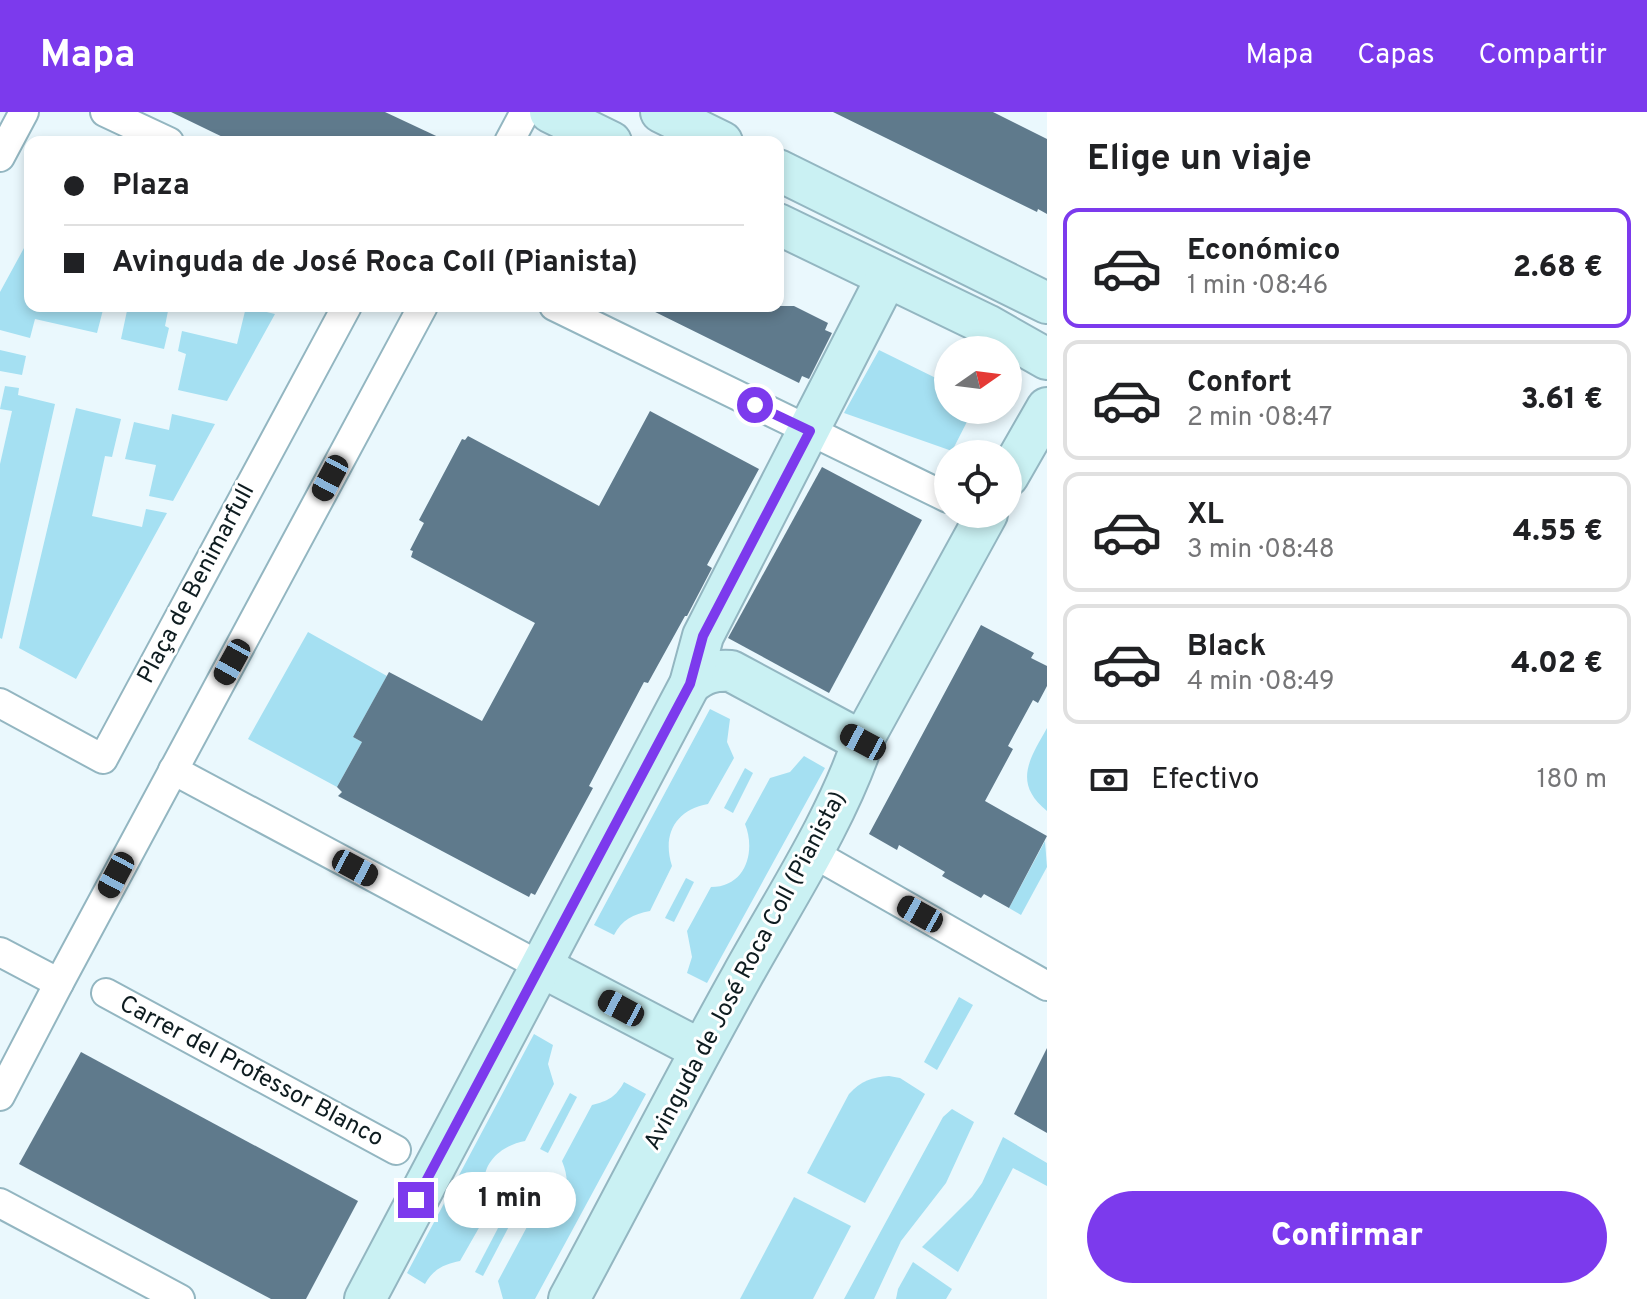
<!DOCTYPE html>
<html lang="es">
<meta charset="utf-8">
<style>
body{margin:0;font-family:Overpass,sans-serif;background:#f6f6f6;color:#202124;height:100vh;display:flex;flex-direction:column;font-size:30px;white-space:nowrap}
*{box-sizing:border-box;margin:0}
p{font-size:26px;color:#757577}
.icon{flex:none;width:44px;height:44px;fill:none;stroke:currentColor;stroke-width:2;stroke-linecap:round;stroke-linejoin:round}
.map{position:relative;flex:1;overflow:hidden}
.drawer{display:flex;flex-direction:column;background:#fff;width:600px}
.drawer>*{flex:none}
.hud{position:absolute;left:24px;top:24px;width:760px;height:176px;border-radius:16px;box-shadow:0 4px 12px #0003;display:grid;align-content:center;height:176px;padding:0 40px;background:#fff}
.needle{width:52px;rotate:76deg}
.buttons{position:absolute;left:934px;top:224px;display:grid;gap:16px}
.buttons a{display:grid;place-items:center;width:88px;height:88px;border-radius:50%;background:#fff;box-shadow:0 4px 12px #0003;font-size:40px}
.end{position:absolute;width:36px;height:36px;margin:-18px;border:10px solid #7c3aed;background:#fff;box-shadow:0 0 0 4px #fff}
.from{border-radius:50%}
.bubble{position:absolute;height:56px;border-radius:28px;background:#fff;box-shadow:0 4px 12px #0003;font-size:26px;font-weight:800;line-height:56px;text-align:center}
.car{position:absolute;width:24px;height:48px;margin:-24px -12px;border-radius:10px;box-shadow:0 0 6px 2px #0007;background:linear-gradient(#222 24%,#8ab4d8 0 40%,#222 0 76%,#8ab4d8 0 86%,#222 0)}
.hud b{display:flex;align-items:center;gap:28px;height:76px;font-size:30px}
.hud b+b{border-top:2px solid #e0e0e0}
.hud i{width:20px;height:20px;background:#202124}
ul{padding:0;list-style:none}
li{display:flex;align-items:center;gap:24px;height:120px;margin:0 16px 12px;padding:0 24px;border:4px solid #e0e0e0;border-radius:16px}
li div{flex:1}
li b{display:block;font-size:30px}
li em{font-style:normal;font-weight:800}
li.current{border-color:#7c3aed}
li>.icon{width:72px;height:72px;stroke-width:1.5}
h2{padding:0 40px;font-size:36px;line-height:96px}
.pay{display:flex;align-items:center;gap:20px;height:88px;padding:0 40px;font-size:30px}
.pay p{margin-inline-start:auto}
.primary-button{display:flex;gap:16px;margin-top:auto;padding:16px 40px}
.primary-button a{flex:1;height:92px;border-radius:48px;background:#7c3aed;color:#fff;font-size:32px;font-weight:800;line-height:92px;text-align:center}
header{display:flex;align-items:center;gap:48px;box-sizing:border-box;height:112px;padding:0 40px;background:#7c3aed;color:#fff}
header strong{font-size:38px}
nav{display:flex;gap:44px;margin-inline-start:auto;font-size:28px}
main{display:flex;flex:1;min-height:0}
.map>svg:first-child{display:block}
.green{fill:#a5e0f2}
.building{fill:#5f7a8c}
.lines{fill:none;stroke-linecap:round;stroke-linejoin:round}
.street-casing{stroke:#93b6c1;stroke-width:32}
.secondary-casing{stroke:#93b6c1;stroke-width:44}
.street{stroke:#fff;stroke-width:28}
.secondary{stroke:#caf1f3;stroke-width:40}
.route{stroke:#7c3aed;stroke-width:10}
.labels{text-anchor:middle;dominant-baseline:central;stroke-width:6;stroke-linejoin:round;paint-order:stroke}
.street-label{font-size:24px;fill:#0e1c20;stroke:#fff}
</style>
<header>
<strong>Mapa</strong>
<nav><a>Mapa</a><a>Capas</a><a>Compartir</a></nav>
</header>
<main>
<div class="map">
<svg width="1047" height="1187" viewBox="0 0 1047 1187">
<rect width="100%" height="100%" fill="#eaf8fd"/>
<!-- green -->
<g class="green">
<polygon points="30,125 30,194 104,194 97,221 35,207 30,226 0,218 0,180"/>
<polygon points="128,194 169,194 165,214 169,216 164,237 121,227"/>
<polygon points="246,195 275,202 227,289 178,278 186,242 178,239 182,219 237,232"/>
<polygon points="0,238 26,244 22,263 0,259"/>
<polygon points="879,238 948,272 948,298 973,298 952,339 844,301"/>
<polygon points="5,274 19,276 18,283 55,292 2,527 0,526 0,352 12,299 0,297"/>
<polygon points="76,296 121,307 112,345 105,344 92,404 142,415 146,397 167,401 76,567 19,536"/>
<polygon points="172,302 215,312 173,389 149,384 156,353 125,347 134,310 169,318"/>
<polygon points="308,520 387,564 353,625 362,630 337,675 248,627"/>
<path d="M710,597l20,10 -3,23 7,16 -26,46c-33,6 -46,31 -36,62l-22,45c-17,3 -28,9 -36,24l-20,-10z"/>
<path d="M1047,616v83c-34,-28 -18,-51 0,-83z"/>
<path d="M804,644l21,12 -118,215 -20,-10 5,-16 -5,-26 24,-44c35,0 45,-36 34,-63l25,-46 20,-6z"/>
<polygon points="745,656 753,661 733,701 724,696"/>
<polygon points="1045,729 1047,755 1021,803 1009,796"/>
<polygon points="686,766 694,770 674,810 665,806"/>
<polygon points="959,885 973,893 937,958 924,950"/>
<path d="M534,922l19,11 -5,19 6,20 -29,57c-31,6 -53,33 -33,64l-32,56c-15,3 -27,8 -35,23l-18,-11z"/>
<path d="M889,964l11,2 25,16 -60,109 -58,-30 42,-79c12,-13 23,-17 40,-18z"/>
<path d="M624,970l22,12 -111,205h-32l-5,-18 30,-56c33,-7 47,-33 34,-64l30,-56c16,-4 24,-8 32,-23z"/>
<polygon points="570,981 577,985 548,1041 540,1037"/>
<polygon points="952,997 974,1010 946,1071 901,1129 874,1187 844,1187 943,1005"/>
<polygon points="1003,1025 1047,1051 1047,1074 1013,1056 958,1160 922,1135 972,1085 982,1071"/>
<polygon points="794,1085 851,1114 813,1187 740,1187"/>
<polygon points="508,1097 516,1101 483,1164 475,1160"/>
<polygon points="913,1150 952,1177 946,1187 896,1187 898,1177"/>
</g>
<!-- building -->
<g class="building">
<polygon points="171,0 385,0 449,30 233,30"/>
<polygon points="833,0 993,0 1047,27 1047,102 1038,97 1037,100"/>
<polygon points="643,194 794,194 828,211 825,218 832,221 809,267 802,264 799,271"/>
<polygon points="650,299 759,357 707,453 712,456 687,504 685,504 648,571 644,570 589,674 593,676 535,783 531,781 529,785 338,684 342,680 337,675 362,630 353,625 389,560 482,609 535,511 411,445 413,439 410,438 424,411 419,408 462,327 465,328 468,324 599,394"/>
<polygon points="822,355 922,408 829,581 728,526"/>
<polygon points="981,513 1034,541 1031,546 1047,554 1047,574 1038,591 1033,588 1008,634 1013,637 985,689 1047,724 1009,796 984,782 981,786 942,764 945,760 899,733 897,738 869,722"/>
<polygon points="1047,936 1047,1021 1014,1002"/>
<polygon points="81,940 358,1089 306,1187 271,1187 19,1052"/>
</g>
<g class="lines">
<!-- street casing -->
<g class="street-casing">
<g id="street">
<polyline points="105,0 169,30"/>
<polyline points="509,30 525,0"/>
<polyline points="0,45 24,0"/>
<polyline points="554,194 948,386"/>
<polyline points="0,591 103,647 347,194"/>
<polyline points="173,658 542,855"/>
<polyline points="811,740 1047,874"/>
<polyline points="0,840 59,871"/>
<polyline points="106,881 396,1038"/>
<polyline points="0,984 59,871 423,194"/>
<polyline points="0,1091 180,1187"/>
</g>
</g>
<!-- secondary casing -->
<g class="secondary-casing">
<g id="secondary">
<polyline points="550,0 611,30"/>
<polyline points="661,0 722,30"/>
<polyline points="778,58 1047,191"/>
<polyline points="778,112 987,213 1047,247"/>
<polyline points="1008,364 1047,296"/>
<path d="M690,572c14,-11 23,-14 41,-13l132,71"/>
<polyline points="542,855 701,938"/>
<polyline points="365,1187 690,572 703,524 887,165"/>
<path d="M569,1187c58,-107 113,-216 173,-323 42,-76 95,-156 122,-238l123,-224"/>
</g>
</g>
<!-- street -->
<use href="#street" class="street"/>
<!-- secondary -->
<use href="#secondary" class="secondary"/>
</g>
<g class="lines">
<!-- route -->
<polyline class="route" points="416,1088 690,572 703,524 810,319 755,293"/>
</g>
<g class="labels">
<!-- street labels -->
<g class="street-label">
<text transform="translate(197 472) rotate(-62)">Plaça de Benimarfull</text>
<text transform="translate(746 859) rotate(-62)">Avinguda de José Roca Coll (Pianista)</text>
<text transform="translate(251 960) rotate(28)">Carrer del Professor Blanco</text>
</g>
</g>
</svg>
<div class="buttons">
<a><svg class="needle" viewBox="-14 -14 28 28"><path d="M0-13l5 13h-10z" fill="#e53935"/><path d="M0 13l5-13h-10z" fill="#757577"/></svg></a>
<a><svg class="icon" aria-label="locate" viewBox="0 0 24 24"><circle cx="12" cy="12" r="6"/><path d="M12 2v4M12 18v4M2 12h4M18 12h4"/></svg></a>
</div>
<i class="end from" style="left:755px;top:293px"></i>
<i class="end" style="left:416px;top:1088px"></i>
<div class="bubble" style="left:444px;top:1060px;width:132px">1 min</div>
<i class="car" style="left:330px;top:366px;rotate:208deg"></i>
<i class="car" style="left:232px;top:550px;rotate:209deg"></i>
<i class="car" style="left:863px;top:630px;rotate:298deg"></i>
<i class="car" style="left:355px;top:756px;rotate:118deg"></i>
<i class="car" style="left:116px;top:763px;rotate:208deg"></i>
<i class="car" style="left:920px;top:802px;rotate:299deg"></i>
<i class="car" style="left:621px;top:896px;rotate:298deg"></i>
<div class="hud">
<b><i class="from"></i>Plaza</b>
<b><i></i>Avinguda de José Roca Coll (Pianista)</b>
</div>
</div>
<section class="drawer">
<h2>Elige un viaje</h2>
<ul>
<li class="current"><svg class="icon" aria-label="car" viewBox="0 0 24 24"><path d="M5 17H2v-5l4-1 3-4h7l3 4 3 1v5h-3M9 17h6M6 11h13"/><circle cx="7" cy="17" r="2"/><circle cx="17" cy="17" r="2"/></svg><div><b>Económico</b><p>1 min · 08:46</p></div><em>2.68 €</em></li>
<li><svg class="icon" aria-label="car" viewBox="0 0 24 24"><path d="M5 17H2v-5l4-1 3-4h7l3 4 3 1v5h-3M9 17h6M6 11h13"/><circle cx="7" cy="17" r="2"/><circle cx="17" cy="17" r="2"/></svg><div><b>Confort</b><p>2 min · 08:47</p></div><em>3.61 €</em></li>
<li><svg class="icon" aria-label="car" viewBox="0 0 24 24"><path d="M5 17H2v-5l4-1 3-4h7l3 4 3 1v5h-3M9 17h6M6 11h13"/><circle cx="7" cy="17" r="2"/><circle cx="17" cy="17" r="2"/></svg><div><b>XL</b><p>3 min · 08:48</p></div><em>4.55 €</em></li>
<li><svg class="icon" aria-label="car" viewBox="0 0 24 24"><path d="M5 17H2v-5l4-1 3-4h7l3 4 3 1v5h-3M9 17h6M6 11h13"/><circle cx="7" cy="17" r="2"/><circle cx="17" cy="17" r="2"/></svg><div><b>Black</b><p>4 min · 08:49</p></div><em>4.02 €</em></li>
</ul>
<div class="pay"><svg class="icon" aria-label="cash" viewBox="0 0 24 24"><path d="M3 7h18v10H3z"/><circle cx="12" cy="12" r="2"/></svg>Efectivo<p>180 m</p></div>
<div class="primary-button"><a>Confirmar</a></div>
</section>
</main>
